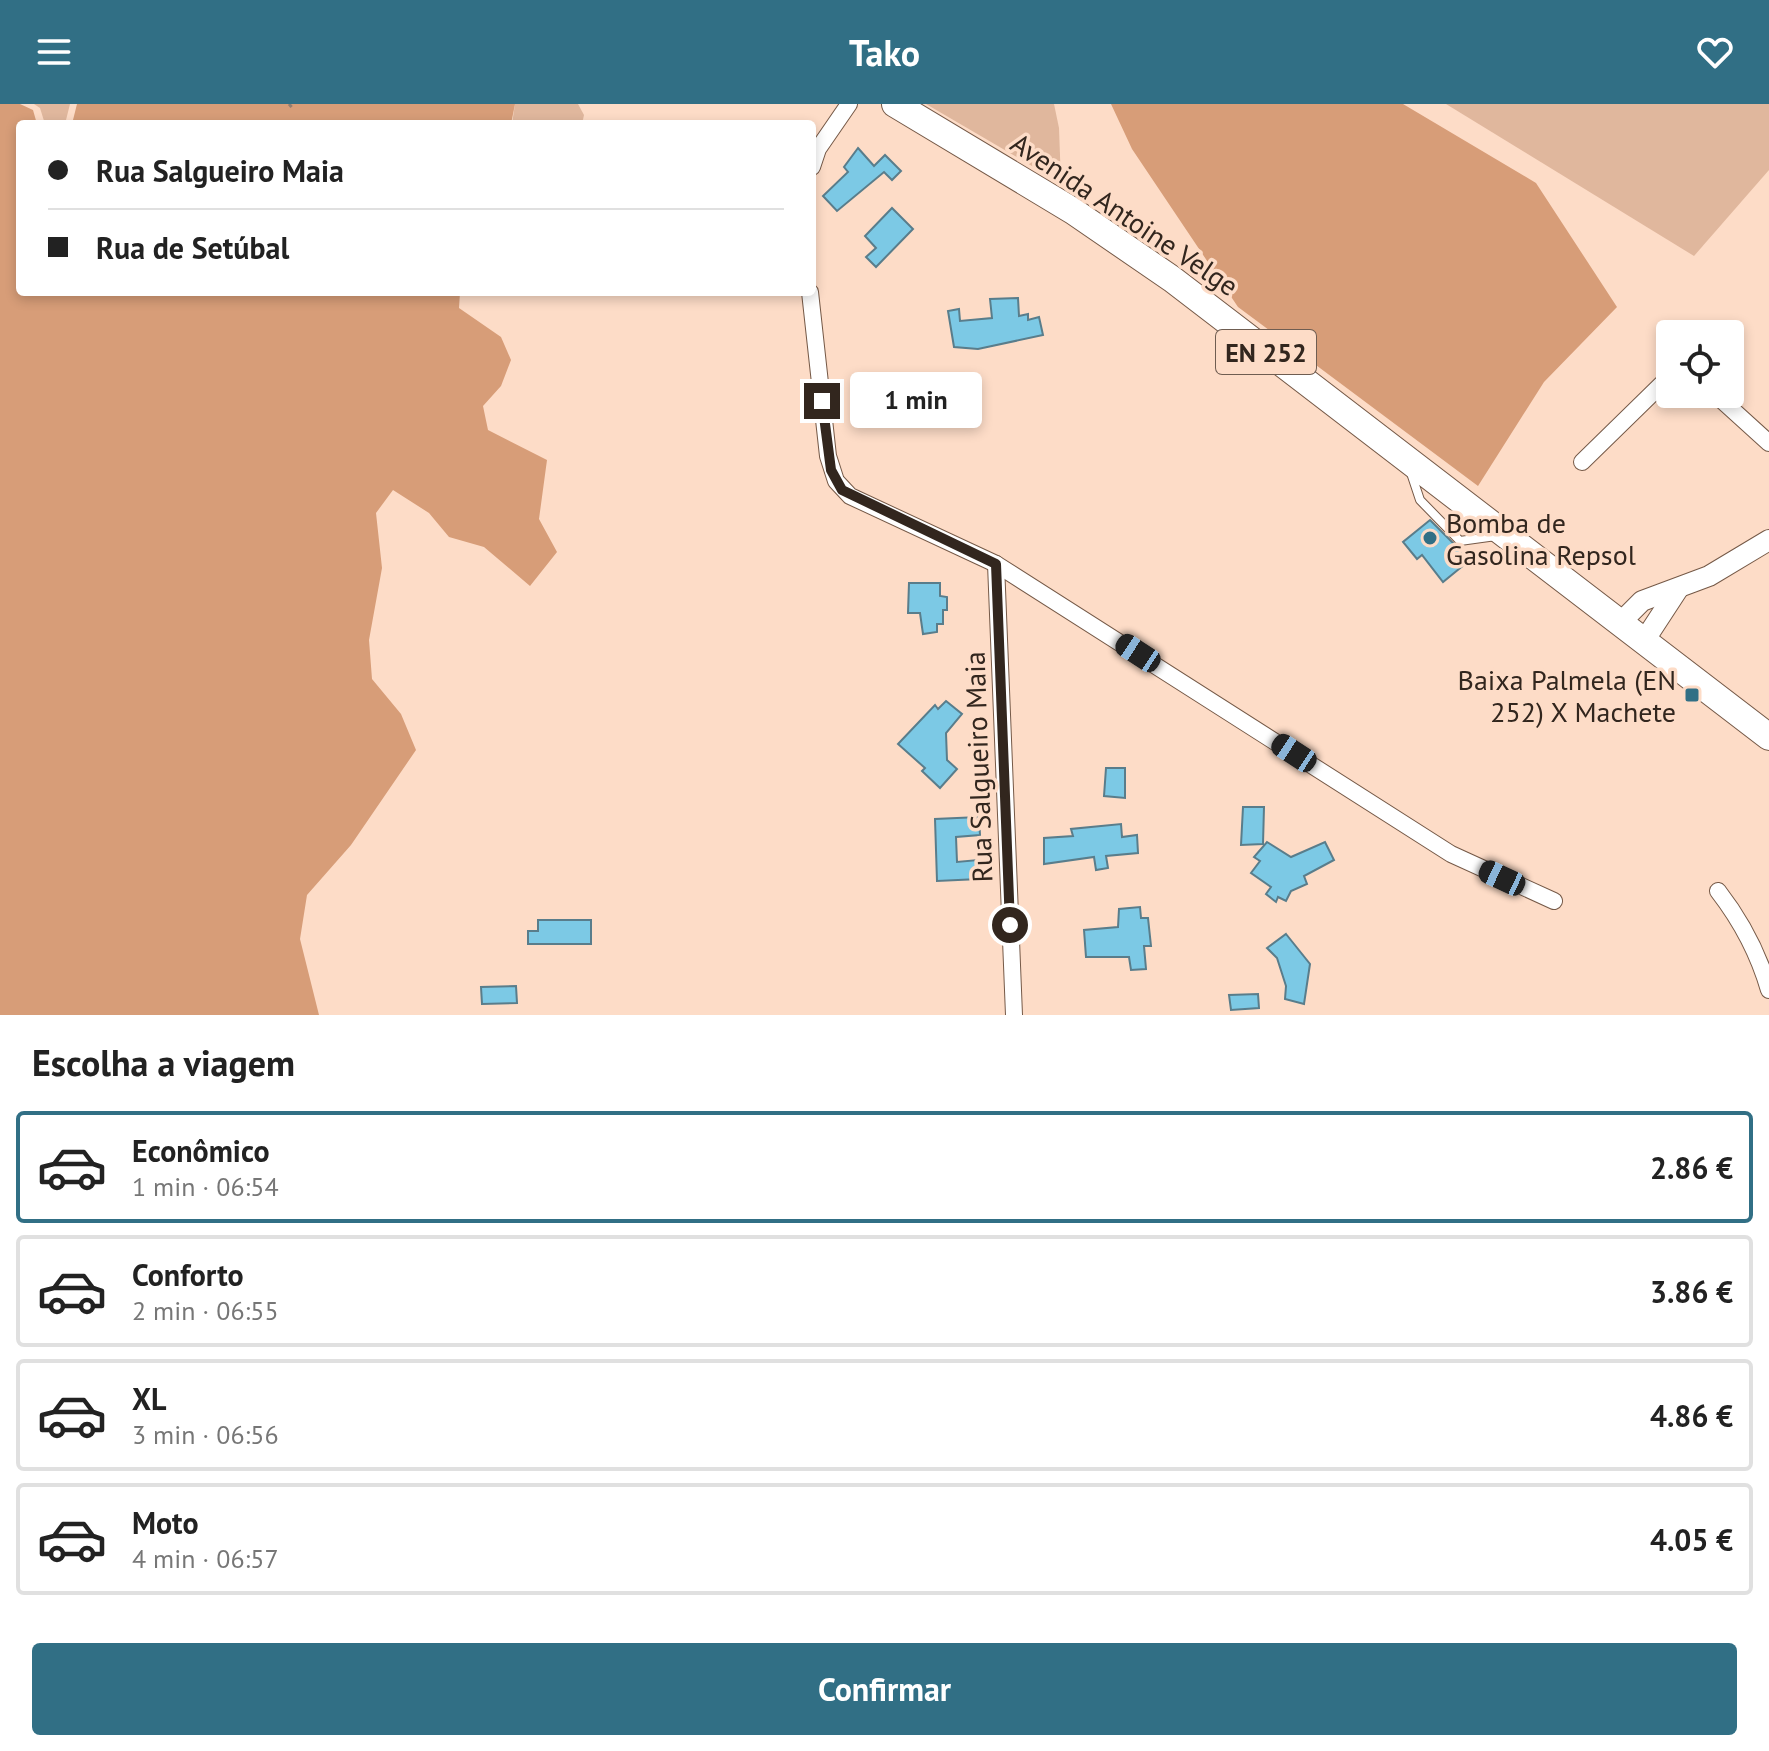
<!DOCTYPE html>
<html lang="pt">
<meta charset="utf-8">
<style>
body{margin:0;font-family:"PT Sans",sans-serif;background:#f6f6f6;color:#222;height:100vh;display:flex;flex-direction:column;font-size:30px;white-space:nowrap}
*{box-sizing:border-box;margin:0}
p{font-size:26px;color:#767676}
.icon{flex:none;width:44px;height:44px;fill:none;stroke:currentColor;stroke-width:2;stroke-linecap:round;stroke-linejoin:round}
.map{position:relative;height:911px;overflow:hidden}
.side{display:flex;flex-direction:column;background:#fff;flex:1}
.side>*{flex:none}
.top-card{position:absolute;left:16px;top:16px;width:800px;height:176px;border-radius:8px;box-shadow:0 4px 12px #0003;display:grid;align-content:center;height:176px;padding:0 32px;background:#fff}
.controls{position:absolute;left:1656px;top:216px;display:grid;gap:16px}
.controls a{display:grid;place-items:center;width:88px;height:88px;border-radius:8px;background:#fff;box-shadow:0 4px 12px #0003;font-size:40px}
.end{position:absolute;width:36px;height:36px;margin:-18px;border:10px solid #32261e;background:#fff;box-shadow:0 0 0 4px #fff}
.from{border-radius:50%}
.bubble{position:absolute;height:56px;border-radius:8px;background:#fff;box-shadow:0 4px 12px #0003;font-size:26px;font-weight:700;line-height:56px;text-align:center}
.car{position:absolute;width:24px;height:48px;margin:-24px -12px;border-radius:10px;box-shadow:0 0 6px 2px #0007;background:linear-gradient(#222 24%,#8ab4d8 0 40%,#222 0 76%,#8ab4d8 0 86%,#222 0)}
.top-card b{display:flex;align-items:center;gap:28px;height:76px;font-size:30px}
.top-card b+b{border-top:2px solid #e0e0e0}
.top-card i{width:20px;height:20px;background:#222}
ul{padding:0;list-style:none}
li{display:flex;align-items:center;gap:24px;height:112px;margin:0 16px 12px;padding:0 16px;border:4px solid #e0e0e0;border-radius:8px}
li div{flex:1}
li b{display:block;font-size:30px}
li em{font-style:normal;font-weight:700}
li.selected{border-color:#316f85}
li>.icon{width:72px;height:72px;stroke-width:1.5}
h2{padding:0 32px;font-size:36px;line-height:96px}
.action{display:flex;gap:16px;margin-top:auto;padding:16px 32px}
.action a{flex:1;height:92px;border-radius:8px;background:#316f85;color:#fff;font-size:32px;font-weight:700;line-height:92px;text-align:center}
header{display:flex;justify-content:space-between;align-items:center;height:104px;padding:0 32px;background:#316f85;color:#fff;font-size:36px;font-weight:700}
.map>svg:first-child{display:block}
.green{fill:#e0b79d}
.forest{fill:#d79d78}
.building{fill:#7cc9e5;stroke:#597d8b;stroke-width:2}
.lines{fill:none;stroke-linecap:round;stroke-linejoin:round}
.service-casing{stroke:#755947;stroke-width:10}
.minor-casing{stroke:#755947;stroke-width:18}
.tertiary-casing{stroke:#755947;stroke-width:22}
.primary-casing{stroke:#755947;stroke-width:28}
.path{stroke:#937d6f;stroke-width:3;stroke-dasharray:4 6;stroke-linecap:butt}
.service{stroke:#fff;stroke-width:8}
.minor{stroke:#fff;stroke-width:16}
.tertiary{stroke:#fff;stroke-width:20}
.primary{stroke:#fff;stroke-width:26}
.route{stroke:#32261e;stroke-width:10}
.poi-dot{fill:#316f85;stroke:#fddcc7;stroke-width:3}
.labels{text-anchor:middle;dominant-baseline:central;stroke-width:7;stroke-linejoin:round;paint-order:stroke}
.shield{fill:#fddcc7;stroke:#6f5d51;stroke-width:2}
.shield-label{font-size:26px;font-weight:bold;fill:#32261e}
.street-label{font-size:28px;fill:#32261e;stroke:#fddcc7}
.poi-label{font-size:28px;fill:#32261e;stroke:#fddcc7;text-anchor:start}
</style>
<header><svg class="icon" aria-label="menu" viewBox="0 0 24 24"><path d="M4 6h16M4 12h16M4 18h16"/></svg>Tako<svg class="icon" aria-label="heart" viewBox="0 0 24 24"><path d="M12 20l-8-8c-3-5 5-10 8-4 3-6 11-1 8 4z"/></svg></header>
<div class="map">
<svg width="1769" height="911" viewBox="0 0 1769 911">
<rect width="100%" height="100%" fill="#fddcc7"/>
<!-- green -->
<g class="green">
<polygon points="34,0 70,0 65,20 45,20 40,4"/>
<polygon points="515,0 578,0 584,11 582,20 512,20"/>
<polygon points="926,0 1054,0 1059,24 1061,79"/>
<polygon points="1446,0 1769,0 1769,66 1694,152"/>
</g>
<!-- forest -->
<g class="forest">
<polygon points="0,0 20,0 33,6 37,20 20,20 20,188 460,188 459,204 501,233 511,256 501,282 483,302 488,326 547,356 539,415 557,448 530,482 484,443 449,433 429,409 393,386 376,409 382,464 369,536 372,575 401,610 416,646 351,741 307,791 300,835 319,911 0,911"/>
<polygon points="77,0 515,0 511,20 72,20"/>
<polygon points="1111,0 1403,0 1536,79 1617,203 1544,278 1478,382 1238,203 1132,45"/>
</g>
<!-- building -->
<g class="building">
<polygon points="858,44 874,62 885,51 901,67 892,76 884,68 837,107 823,92 848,68 844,63"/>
<polygon points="892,104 913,125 876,163 866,153 876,144 865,132"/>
<polygon points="1018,194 1019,212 1028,210 1028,216 1039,213 1043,231 978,245 954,243 948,207 959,205 960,217 992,214 990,195"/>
<polygon points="1430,416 1470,456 1443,478 1422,451 1417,455 1403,438"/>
<polygon points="909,479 940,479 940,492 947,493 947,506 943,506 943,520 937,520 937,528 923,530 920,509 908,509"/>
<polygon points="946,597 962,610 946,629 947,656 957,665 940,684 922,667 925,664 898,640 935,601 938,605"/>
<polygon points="1106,664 1125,664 1125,694 1104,692"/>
<polygon points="1243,703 1264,703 1263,740 1241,741"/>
<polygon points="979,713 980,731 956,733 957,758 978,756 979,775 937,777 935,715"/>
<polygon points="1121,720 1122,733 1137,731 1138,749 1106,752 1108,764 1096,766 1094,753 1044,760 1044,734 1073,732 1071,725"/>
<polygon points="1267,738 1291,753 1325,738 1334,756 1304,772 1307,780 1291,787 1286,797 1278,793 1276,798 1266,790 1271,783 1251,769 1260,757 1254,753"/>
<polygon points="1140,803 1141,814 1148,814 1151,842 1144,842 1146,865 1131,866 1129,853 1086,853 1084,826 1118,823 1119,805"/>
<polygon points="538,816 591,816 591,840 528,840 528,827 538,827"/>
<polygon points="1286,830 1310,860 1304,900 1285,895 1286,882 1277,854 1267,844"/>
<polygon points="516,882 517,899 482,900 481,883"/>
<polygon points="1258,890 1259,904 1231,906 1229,891"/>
</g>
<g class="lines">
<!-- service casing -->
<g class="service-casing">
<polyline id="service" points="1411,369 1420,396 1460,437 1496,432"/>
</g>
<!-- minor casing -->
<g class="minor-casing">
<g id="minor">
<polyline points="812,63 818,45 849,0"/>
<polyline points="810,188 828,352 836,377 850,392 996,460 1451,750 1554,797"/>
<polyline points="1715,290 1769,339"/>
<polyline points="1582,358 1670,272"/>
<polyline points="996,460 1014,911"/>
<path d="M1718,787c24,31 40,61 51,99"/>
</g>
</g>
<!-- tertiary casing -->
<g class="tertiary-casing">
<g id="tertiary">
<polyline points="1620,519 1642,497 1709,472 1769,436"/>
<polyline points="1644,537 1678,485"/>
</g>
</g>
<!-- primary casing -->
<g class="primary-casing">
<polyline id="primary" points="895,0 1073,107 1172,175 1769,633"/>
</g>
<!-- path -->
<polyline class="path" points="289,0 295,7"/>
<!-- service -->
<use href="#service" class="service"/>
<!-- minor -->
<use href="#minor" class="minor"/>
<!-- tertiary -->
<use href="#tertiary" class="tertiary"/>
<!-- primary -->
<use href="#primary" class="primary"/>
</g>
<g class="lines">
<!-- route -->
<polyline class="route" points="822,297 831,366 842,386 996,460 1010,821"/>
</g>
<!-- markers -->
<g class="poi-dot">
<circle cx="1430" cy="434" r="8"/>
<rect x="1684" y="583" width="16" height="16" rx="4"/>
</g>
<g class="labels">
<!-- shield labels -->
<rect class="shield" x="1216" y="226" width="100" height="44" rx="6"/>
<g class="shield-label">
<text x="1266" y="248">EN 252</text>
</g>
<!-- street labels -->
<g class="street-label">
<text transform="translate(1125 110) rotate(34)">Avenida Antoine Velge</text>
<text transform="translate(978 663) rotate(-92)">Rua Salgueiro Maia</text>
</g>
<!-- poi labels -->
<g class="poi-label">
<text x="1446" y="418">Bomba de<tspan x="1446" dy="32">Gasolina Repsol</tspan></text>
<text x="1676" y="575" text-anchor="end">Baixa Palmela (EN<tspan x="1676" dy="32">252) X Machete</tspan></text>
</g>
</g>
</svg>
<div class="controls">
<a><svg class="icon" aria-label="locate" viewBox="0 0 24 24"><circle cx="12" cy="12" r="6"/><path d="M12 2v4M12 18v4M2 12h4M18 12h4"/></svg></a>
</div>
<i class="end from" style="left:1010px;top:821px"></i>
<i class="end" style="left:822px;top:297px"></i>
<div class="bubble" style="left:850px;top:268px;width:132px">1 min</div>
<i class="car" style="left:1138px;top:549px;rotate:303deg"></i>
<i class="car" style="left:1294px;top:649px;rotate:303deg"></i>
<i class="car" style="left:1502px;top:774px;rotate:295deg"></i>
<div class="top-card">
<b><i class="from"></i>Rua Salgueiro Maia</b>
<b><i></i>Rua de Setúbal</b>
</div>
</div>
<section class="side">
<h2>Escolha a viagem</h2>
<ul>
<li class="selected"><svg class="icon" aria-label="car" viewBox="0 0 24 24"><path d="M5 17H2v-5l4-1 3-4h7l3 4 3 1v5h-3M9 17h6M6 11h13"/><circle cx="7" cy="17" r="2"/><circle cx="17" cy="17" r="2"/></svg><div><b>Econômico</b><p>1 min · 06:54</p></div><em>2.86 €</em></li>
<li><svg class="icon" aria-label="car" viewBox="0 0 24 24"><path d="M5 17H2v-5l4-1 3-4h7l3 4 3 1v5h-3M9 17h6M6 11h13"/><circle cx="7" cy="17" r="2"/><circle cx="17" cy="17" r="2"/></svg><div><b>Conforto</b><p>2 min · 06:55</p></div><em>3.86 €</em></li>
<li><svg class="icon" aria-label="car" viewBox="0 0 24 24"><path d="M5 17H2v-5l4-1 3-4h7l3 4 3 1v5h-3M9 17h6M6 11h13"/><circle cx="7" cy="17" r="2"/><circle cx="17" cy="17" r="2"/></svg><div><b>XL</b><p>3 min · 06:56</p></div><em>4.86 €</em></li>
<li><svg class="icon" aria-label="car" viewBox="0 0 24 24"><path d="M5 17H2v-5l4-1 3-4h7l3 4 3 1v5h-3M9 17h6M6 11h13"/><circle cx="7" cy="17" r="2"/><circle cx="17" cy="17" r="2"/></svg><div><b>Moto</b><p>4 min · 06:57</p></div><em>4.05 €</em></li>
</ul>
<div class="action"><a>Confirmar</a></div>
</section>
